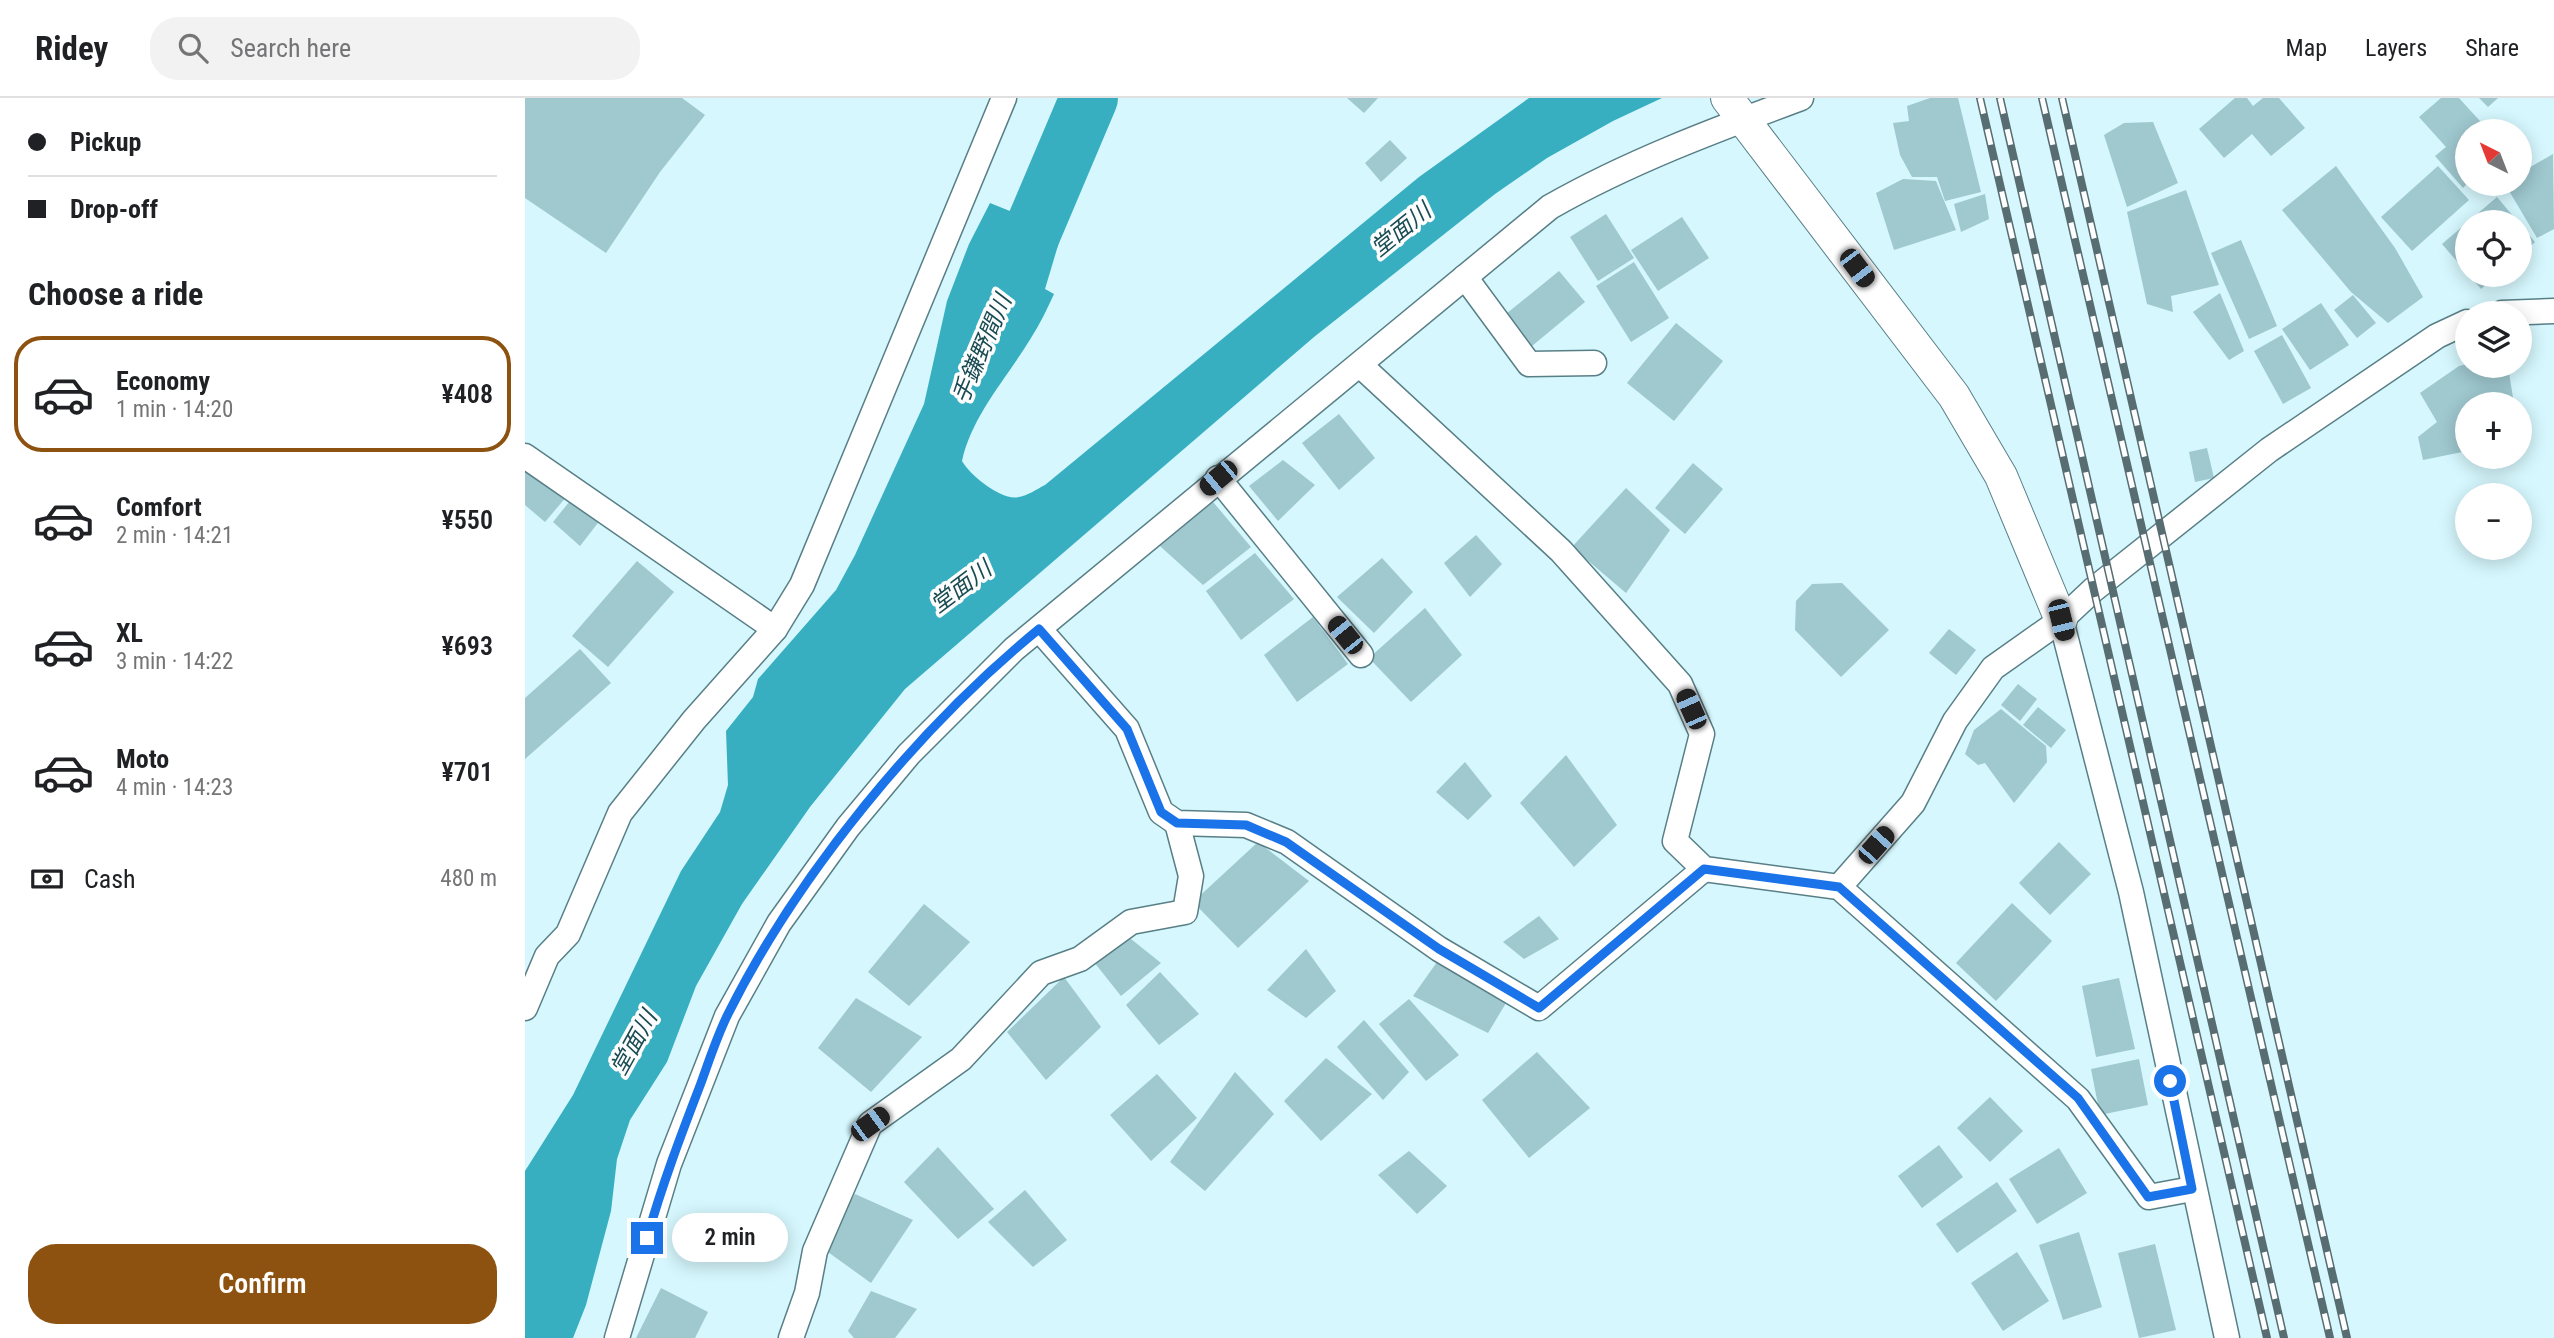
<!DOCTYPE html>
<meta charset="utf-8">
<style>
body{margin:0;font-family:"Roboto Condensed","Noto Sans JP",sans-serif;background:#f2f2f2;color:#202124;height:100vh;display:flex;flex-direction:column;font-size:26px;white-space:nowrap}
*{box-sizing:border-box;margin:0}
p{font-size:23px;color:#757577}
.icon{flex:none;width:38px;height:38px;fill:none;stroke:currentColor;stroke-width:2;stroke-linecap:round;stroke-linejoin:round}
.map{position:relative;flex:1;overflow:hidden}
.panel{display:flex;flex-direction:column;background:#fff;width:525px}
.panel>*{flex:none}
.top-card{display:grid;align-content:center;height:154px;padding:0 28px;background:#fff}
.needle{width:46px;rotate:318deg}
.fabs{position:absolute;left:1930px;top:21px;display:grid;gap:14px}
.fabs a{display:grid;place-items:center;width:77px;height:77px;border-radius:50%;background:#fff;box-shadow:0 4px 18px #0003;font-size:35px}
.end{position:absolute;width:32px;height:32px;margin:-16px;border:9px solid #1a73e8;background:#fff;box-shadow:0 0 0 4px #fff}
.from{border-radius:50%}
.bubble{position:absolute;height:49px;border-radius:24px;background:#fff;box-shadow:0 4px 18px #0003;font-size:23px;font-weight:600;line-height:49px;text-align:center}
.car{position:absolute;width:21px;height:42px;margin:-21px -10px;border-radius:9px;box-shadow:0 0 5px 2px #0007;background:linear-gradient(#222 24%,#8ab4d8 0 40%,#222 0 76%,#8ab4d8 0 86%,#222 0)}
.top-card b{display:flex;align-items:center;gap:24px;height:66px;font-size:26px}
.top-card b+b{border-top:2px solid #e0e0e0}
.top-card i{width:18px;height:18px;background:#202124}
ul{padding:0;list-style:none}
li{display:flex;align-items:center;gap:21px;height:116px;margin:0 14px 10px;padding:0 14px;border:4px solid transparent;border-radius:28px}
li div{flex:1}
li b{display:block;font-size:26px}
li em{font-style:normal;font-weight:600}
li.selected{border-color:#8d520f}
li>.icon{width:63px;height:63px;stroke-width:1.5}
h2{padding:0 28px;font-size:32px;line-height:84px}
.pay{display:flex;align-items:center;gap:18px;height:77px;padding:0 28px;font-size:26px}
.pay p{margin-inline-start:auto}
.cta{display:flex;gap:14px;margin-top:auto;padding:14px 28px}
.cta a{flex:1;height:80px;border-radius:28px;background:#8d520f;color:#fff;font-size:28px;font-weight:600;line-height:80px;text-align:center}
header{display:flex;align-items:center;gap:42px;box-sizing:border-box;height:98px;padding:0 35px;background:#fff;border-bottom:2px solid #e0e0e0}
header strong{font-size:33px}
nav{display:flex;gap:38px;margin-inline-start:auto;font-size:24px}
.search{width:490px;height:63px;background:#f2f2f2;display:flex;align-items:center;gap:18px;box-sizing:border-box;padding:0 24px;border-radius:28px;color:#757577;font-size:26px}
main{display:flex;flex:1;min-height:0}
.map>svg:first-child{display:block}
.water{fill:#37afc0}
.lines{fill:none;stroke-linecap:round;stroke-linejoin:round}
.river{stroke:#37afc0;stroke-width:58}
.building{fill:#9fc8cf}
.minor-casing{stroke:#587f86;stroke-width:27}
.tertiary-casing{stroke:#587f86;stroke-width:34}
.minor{stroke:#fff;stroke-width:24}
.tertiary{stroke:#fff;stroke-width:32}
.rail-casing{stroke:#586d71;stroke-width:8}
.rail{stroke:#fdfdfd;stroke-width:5;stroke-dasharray:16;stroke-linecap:butt}
.route{stroke:#1a73e8;stroke-width:9}
.labels{text-anchor:middle;dominant-baseline:central;stroke-width:7;stroke-linejoin:round;paint-order:stroke}
.water-label{font-size:23px;font-style:italic;fill:#184b52;stroke:#fdfdfd}
</style>
<header>
<strong>Ridey</strong>
<div class="search"><svg class="icon" aria-label="search" viewBox="0 0 24 24"><circle cx="10" cy="10" r="6"/><path d="M15 15l6 6"/></svg>Search here</div>
<nav><a>Map</a><a>Layers</a><a>Share</a></nav>
</header>
<main>
<section class="panel">
<div class="top-card">
<b><i class="from"></i>Pickup</b>
<b><i></i>Drop-off</b>
</div>
<h2>Choose a ride</h2>
<ul>
<li class="selected"><svg class="icon" aria-label="car" viewBox="0 0 24 24"><path d="M5 17H2v-5l4-1 3-4h7l3 4 3 1v5h-3M9 17h6M6 11h13"/><circle cx="7" cy="17" r="2"/><circle cx="17" cy="17" r="2"/></svg><div><b>Economy</b><p>1 min · 14:20</p></div><em>¥408</em></li>
<li><svg class="icon" aria-label="car" viewBox="0 0 24 24"><path d="M5 17H2v-5l4-1 3-4h7l3 4 3 1v5h-3M9 17h6M6 11h13"/><circle cx="7" cy="17" r="2"/><circle cx="17" cy="17" r="2"/></svg><div><b>Comfort</b><p>2 min · 14:21</p></div><em>¥550</em></li>
<li><svg class="icon" aria-label="car" viewBox="0 0 24 24"><path d="M5 17H2v-5l4-1 3-4h7l3 4 3 1v5h-3M9 17h6M6 11h13"/><circle cx="7" cy="17" r="2"/><circle cx="17" cy="17" r="2"/></svg><div><b>XL</b><p>3 min · 14:22</p></div><em>¥693</em></li>
<li><svg class="icon" aria-label="car" viewBox="0 0 24 24"><path d="M5 17H2v-5l4-1 3-4h7l3 4 3 1v5h-3M9 17h6M6 11h13"/><circle cx="7" cy="17" r="2"/><circle cx="17" cy="17" r="2"/></svg><div><b>Moto</b><p>4 min · 14:23</p></div><em>¥701</em></li>
</ul>
<div class="pay"><svg class="icon" aria-label="cash" viewBox="0 0 24 24"><path d="M3 7h18v10H3z"/><circle cx="12" cy="12" r="2"/></svg>Cash<p>480 m</p></div>
<div class="cta"><a>Confirm</a></div>
</section>
<div class="map">
<svg width="2029" height="1240" viewBox="0 0 2029 1240">
<rect width="100%" height="100%" fill="#d5f7fd"/>
<!-- water -->
<path class="water" d="M1004,0h133l-49,23 -66,37 -52,36 -181,143 -409,352 -95,118 -68,97 -46,82 -29,76 -37,58 -13,39 -6,52 -25,94 -13,33h-48v-167l48,-76 108,-224 39,-59 8,-27 -2,-54 27,-34 5,-18 78,-89 19,-35 69,-151 23,-103 22,-57 21,-41 72,29 -17,57 9,5c-7,15 -14,30 -23,44 -24,40 -59,77 -69,123 8,14 39,40 57,36 8,-1 18,-8 26,-12l374,-308z"/>
<g class="lines">
<!-- river -->
<polyline class="river" points="481,196 564,0"/>
</g>
<!-- building -->
<g class="building">
<polygon points="0,0 157,0 180,17 135,74 81,155 0,100"/>
<polygon points="822,0 853,0 839,15"/>
<polygon points="1405,0 1433,0 1456,94 1420,103 1412,79 1387,79 1375,57 1368,25 1384,23 1382,8"/>
<polygon points="1710,0 1722,0 1728,8 1738,0 1754,0 1780,30 1746,58 1727,36 1699,60 1674,31"/>
<polygon points="1916,0 1934,0 1964,33 1942,33 1942,86 1938,90 1910,58 1921,49 1894,19"/>
<polygon points="1954,0 1973,0 1963,9"/>
<polygon points="1628,24 1653,85 1602,109 1579,37 1599,25"/>
<polygon points="865,42 882,60 856,84 840,65"/>
<polygon points="2028,56 2029,131 2012,140 1980,86 1995,86 1995,75"/>
<polygon points="1811,68 1870,150 1898,199 1863,225 1826,194 1757,112"/>
<polygon points="1913,68 1944,102 1887,153 1856,119"/>
<polygon points="1378,81 1411,83 1431,132 1369,152 1351,95"/>
<polygon points="1661,92 1694,187 1646,198 1648,214 1622,206 1602,114"/>
<polygon points="1460,96 1464,121 1436,134 1429,106"/>
<polygon points="1972,99 1993,124 1942,124 1942,175 1917,146"/>
<polygon points="1081,116 1109,160 1073,183 1045,139"/>
<polygon points="1157,119 1184,160 1133,193 1106,152"/>
<polygon points="1995,126 2010,144 1995,158"/>
<polygon points="1716,142 1752,228 1724,241 1686,155"/>
<polygon points="1109,164 1144,220 1106,244 1071,188"/>
<polygon points="1034,173 1060,204 1007,248 981,216"/>
<polygon points="1944,177 1973,177 1956,191"/>
<polygon points="1695,195 1719,253 1704,262 1668,214"/>
<polygon points="1828,197 1851,225 1832,240 1809,212"/>
<polygon points="1796,205 1824,247 1785,272 1757,231"/>
<polygon points="1151,225 1198,263 1149,323 1102,285"/>
<polygon points="1757,237 1786,290 1758,306 1729,253"/>
<polygon points="1942,266 1983,268 1989,306 1942,306 1942,353 1898,362 1893,339 1912,324 1895,295 1934,268"/>
<polygon points="814,316 850,360 814,392 777,345"/>
<polygon points="1682,350 1689,380 1670,384 1664,354"/>
<polygon points="758,362 790,387 753,423 724,388"/>
<polygon points="1168,365 1198,391 1160,436 1130,410"/>
<polygon points="5,367 42,398 20,424 0,407 0,373"/>
<polygon points="1101,390 1145,432 1101,495 1047,449"/>
<polygon points="49,398 76,421 55,448 28,424"/>
<polygon points="688,404 726,449 678,487 635,448"/>
<polygon points="951,437 977,466 945,499 919,465"/>
<polygon points="730,455 769,501 716,542 681,493"/>
<polygon points="857,460 888,494 849,535 812,499"/>
<polygon points="112,463 149,494 83,569 47,538"/>
<polygon points="1317,485 1364,532 1316,579 1270,532 1271,503 1287,486"/>
<polygon points="900,510 937,557 886,604 844,560"/>
<polygon points="788,519 823,566 772,604 739,557"/>
<polygon points="1424,531 1451,552 1431,577 1404,555"/>
<polygon points="55,551 86,585 0,661 0,600"/>
<polygon points="1493,586 1512,601 1495,623 1476,607"/>
<polygon points="1513,609 1541,632 1526,650 1498,627"/>
<polygon points="1476,611 1521,648 1522,664 1489,705 1460,665 1453,667 1440,656 1449,632"/>
<polygon points="1041,657 1092,727 1049,769 995,705"/>
<polygon points="940,664 967,698 943,722 911,694"/>
<polygon points="733,744 784,783 713,850 668,804"/>
<polygon points="1534,744 1566,776 1525,817 1494,785"/>
<polygon points="1487,805 1527,843 1471,903 1431,865"/>
<polygon points="399,806 445,844 384,908 343,874"/>
<polygon points="1014,818 1034,841 999,861 978,844"/>
<polygon points="601,837 636,865 596,898 569,864"/>
<polygon points="781,851 811,893 781,920 742,892"/>
<polygon points="912,864 984,900 963,935 888,898"/>
<polygon points="635,874 674,916 634,947 601,907"/>
<polygon points="539,879 576,929 521,982 482,934"/>
<polygon points="1594,880 1610,951 1571,959 1557,888"/>
<polygon points="331,900 397,939 346,994 293,950"/>
<polygon points="884,901 934,957 901,983 854,926"/>
<polygon points="839,922 884,974 858,1002 812,949"/>
<polygon points="1012,954 1065,1010 1004,1060 957,1002"/>
<polygon points="801,960 847,996 796,1043 759,1003"/>
<polygon points="1614,961 1623,1007 1575,1017 1566,971"/>
<polygon points="710,974 749,1016 680,1093 645,1064"/>
<polygon points="632,976 672,1020 626,1063 585,1017"/>
<polygon points="1465,999 1498,1033 1465,1064 1432,1030"/>
<polygon points="1414,1047 1438,1079 1397,1110 1373,1078"/>
<polygon points="413,1049 469,1111 433,1141 379,1084"/>
<polygon points="1534,1050 1562,1095 1512,1126 1484,1081"/>
<polygon points="884,1053 922,1088 892,1116 853,1077"/>
<polygon points="1472,1084 1492,1113 1432,1155 1411,1126"/>
<polygon points="500,1092 542,1142 508,1169 463,1124"/>
<polygon points="330,1096 388,1122 346,1185 296,1149"/>
<polygon points="1554,1134 1577,1209 1538,1222 1514,1147"/>
<polygon points="1630,1146 1651,1232 1614,1240 1593,1155"/>
<polygon points="1492,1154 1524,1203 1478,1233 1446,1185"/>
<polygon points="136,1190 183,1214 170,1240 111,1240"/>
<polygon points="346,1193 392,1211 370,1240 329,1240 323,1233"/>
</g>
<g class="lines">
<!-- minor casing -->
<g class="minor-casing">
<g id="minor">
<polyline points="940,179 1004,266 1069,265"/>
<polyline points="1977,215 2029,213"/>
<polyline points="835,267 1036,453 1155,586 1177,636 1150,743 1179,771 1314,789 1553,1001 1624,1099 1667,1091"/>
<polyline points="0,358 250,531"/>
<polyline points="693,380 836,557"/>
<polyline points="1536,522 1606,794 1702,1240"/>
<polyline points="514,531 602,631 636,714 652,725 721,727 762,744 914,851 1014,910 1179,771"/>
<polyline points="1314,789 1388,705 1430,623 1468,570 1536,522 1568,492 1744,352 1912,238 1942,224"/>
<polyline points="0,910 22,858 43,836 95,715 169,622 250,531 277,487 479,0"/>
<path d="M92,1240l52,-174 58,-148 52,-93 69,-96 61,-73 105,-105 536,-442c79,-45 165,-77 251,-109"/>
<polyline points="266,1240 282,1195 290,1153 345,1026 436,961 516,875 555,861 606,824 660,814 666,778 652,725"/>
</g>
</g>
<!-- tertiary casing -->
<g class="tertiary-casing">
<polyline id="tertiary" points="1202,0 1429,298 1476,378 1536,522"/>
</g>
<!-- minor -->
<use href="#minor" class="minor"/>
<!-- tertiary -->
<use href="#tertiary" class="tertiary"/>
<!-- rail casing -->
<g class="rail-casing">
<g id="rail">
<polyline points="1455,0 1742,1240"/>
<polyline points="1475,0 1759,1240"/>
<polyline points="1517,0 1805,1240"/>
<polyline points="1537,0 1822,1240"/>
</g>
</g>
<!-- rail -->
<use href="#rail" class="rail"/>
</g>
<g class="lines">
<!-- route -->
<path class="route" d="M122,1140c15,-53 34,-103 54,-155 8,-22 16,-47 27,-69 70,-140 190,-286 311,-385l88,100 34,83 16,11 69,2 40,17 153,107 100,59 165,-139 135,18 239,211 70,99 44,-8 -22,-108"/>
</g>
<g class="labels">
<!-- water labels -->
<g class="water-label">
<text transform="translate(876 132) rotate(-39)">堂面川</text>
<text transform="translate(457 251) rotate(-67)">手鎌野間川</text>
<text transform="translate(436 489) rotate(-37)">堂面川</text>
<text transform="translate(109 945) rotate(-61)">堂面川</text>
</g>
</g>
</svg>
<div class="fabs">
<a><svg class="needle" viewBox="-14 -14 28 28"><path d="M0-13l5 13h-10z" fill="#e53935"/><path d="M0 13l5-13h-10z" fill="#757577"/></svg></a>
<a><svg class="icon" aria-label="locate" viewBox="0 0 24 24"><circle cx="12" cy="12" r="6"/><path d="M12 2v4M12 18v4M2 12h4M18 12h4"/></svg></a>
<a><svg class="icon" aria-label="layers" viewBox="0 0 24 24"><path d="M12 4l9 5-9 5-9-5zM3 14l9 5 9-5"/></svg></a>
<a>+</a>
<a>−</a>
</div>
<i class="end from" style="left:1645px;top:983px"></i>
<i class="end" style="left:122px;top:1140px"></i>
<div class="bubble" style="left:147px;top:1115px;width:116px">2 min</div>
<i class="car" style="left:1332px;top:170px;rotate:143deg"></i>
<i class="car" style="left:693px;top:380px;rotate:230deg"></i>
<i class="car" style="left:1536px;top:522px;rotate:166deg"></i>
<i class="car" style="left:820px;top:537px;rotate:321deg"></i>
<i class="car" style="left:1166px;top:611px;rotate:336deg"></i>
<i class="car" style="left:1351px;top:747px;rotate:42deg"></i>
<i class="car" style="left:345px;top:1026px;rotate:54deg"></i>
</div>
</main>
